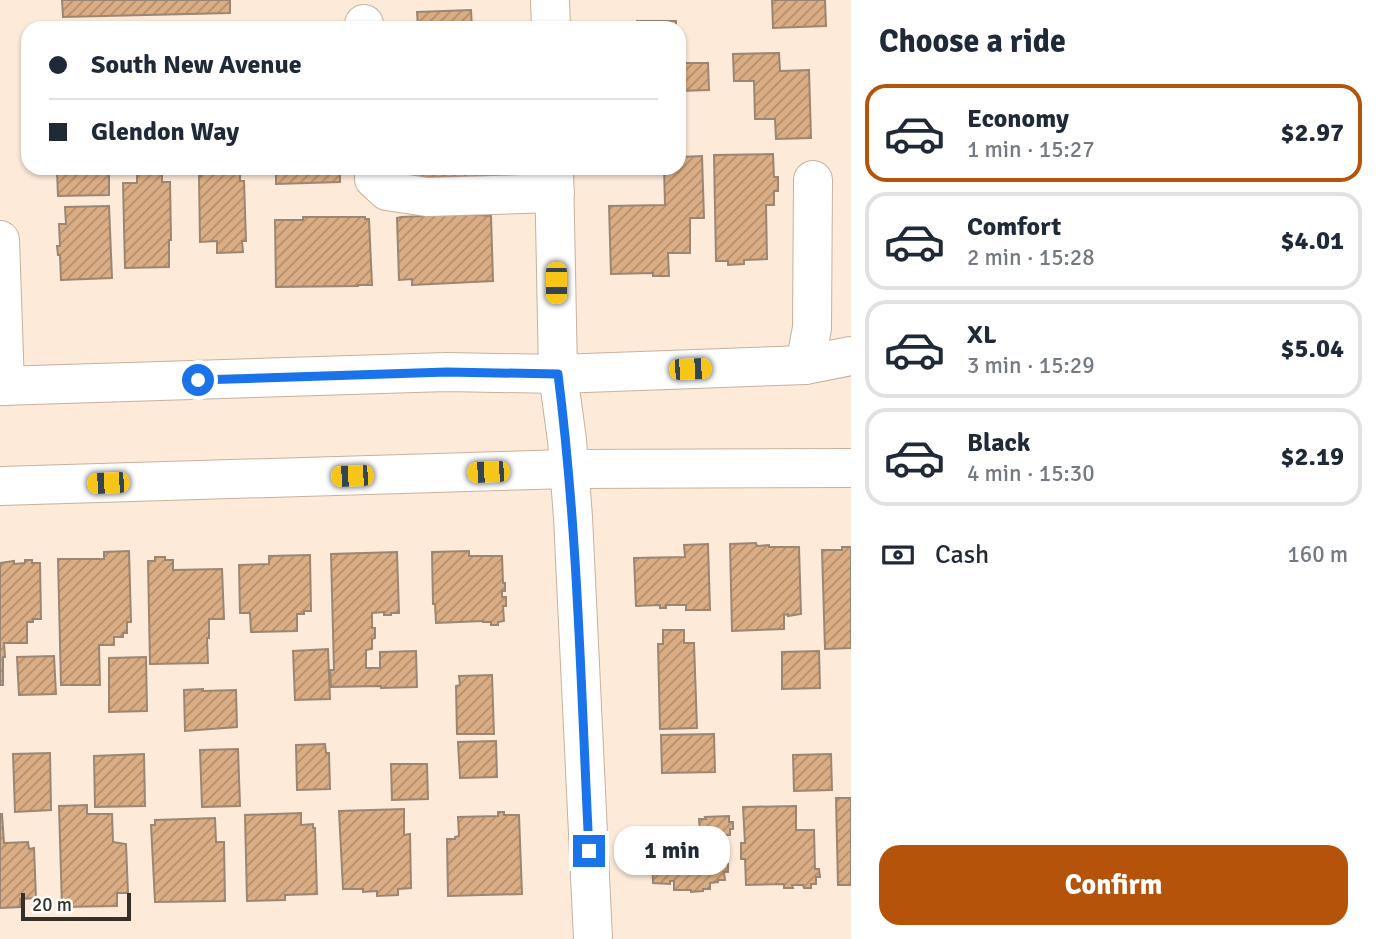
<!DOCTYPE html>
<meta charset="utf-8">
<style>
body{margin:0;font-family:Signika,sans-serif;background:#f2f2f3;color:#1f2937;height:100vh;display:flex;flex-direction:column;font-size:26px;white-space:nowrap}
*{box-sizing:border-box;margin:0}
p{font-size:23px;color:#747a83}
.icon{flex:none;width:38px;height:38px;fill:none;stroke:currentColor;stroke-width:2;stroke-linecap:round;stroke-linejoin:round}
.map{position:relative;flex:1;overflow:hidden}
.drawer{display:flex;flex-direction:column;background:#fff;width:525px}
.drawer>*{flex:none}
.hud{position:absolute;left:21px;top:21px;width:665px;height:154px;border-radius:21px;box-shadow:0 2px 5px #0004;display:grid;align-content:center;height:154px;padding:0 28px;background:#fff}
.scale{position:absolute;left:21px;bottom:18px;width:110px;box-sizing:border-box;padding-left:7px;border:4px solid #382f27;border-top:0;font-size:19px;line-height:24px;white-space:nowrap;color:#382f27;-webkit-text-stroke:5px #fff;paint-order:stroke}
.end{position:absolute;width:32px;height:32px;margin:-16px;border:9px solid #1a73e8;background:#fff;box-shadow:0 0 0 4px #fff}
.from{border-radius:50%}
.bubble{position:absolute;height:49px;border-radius:21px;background:#fff;box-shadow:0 2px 5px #0004;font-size:23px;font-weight:700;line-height:49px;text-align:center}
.car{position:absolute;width:21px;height:42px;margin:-21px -10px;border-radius:9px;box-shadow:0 0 5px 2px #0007;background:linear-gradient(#f5c518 24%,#345 0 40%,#f5c518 0 76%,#345 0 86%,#f5c518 0)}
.hud b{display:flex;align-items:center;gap:24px;height:66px;font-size:26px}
.hud b+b{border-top:2px solid #e0e1e3}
.hud i{width:18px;height:18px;background:#1f2937}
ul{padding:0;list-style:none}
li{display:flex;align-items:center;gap:21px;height:98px;margin:0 14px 10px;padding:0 14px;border:4px solid #e0e1e3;border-radius:21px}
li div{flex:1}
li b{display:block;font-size:26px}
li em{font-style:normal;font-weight:700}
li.current{border-color:#b45309}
li>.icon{width:63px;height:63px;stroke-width:1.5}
h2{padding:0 28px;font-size:32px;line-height:84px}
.pay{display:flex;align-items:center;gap:18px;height:77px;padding:0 28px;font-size:26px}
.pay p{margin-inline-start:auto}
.action{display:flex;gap:14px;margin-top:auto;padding:14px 28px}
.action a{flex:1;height:80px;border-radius:21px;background:#b45309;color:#fff;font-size:28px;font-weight:700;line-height:80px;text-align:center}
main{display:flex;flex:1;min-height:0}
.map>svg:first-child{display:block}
.building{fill:url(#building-hatch);stroke:#9b8673;stroke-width:2}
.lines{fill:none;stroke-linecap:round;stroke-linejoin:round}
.minor-casing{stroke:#c7b19d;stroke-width:40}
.major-casing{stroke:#c7b19d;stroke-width:40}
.minor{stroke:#fff;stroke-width:38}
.major{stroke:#fff;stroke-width:38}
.route{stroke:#1a73e8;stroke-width:9}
</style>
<main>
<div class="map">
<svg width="851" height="939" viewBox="0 0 851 939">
<defs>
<pattern id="building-hatch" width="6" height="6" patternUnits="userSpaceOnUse" patternTransform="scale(1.75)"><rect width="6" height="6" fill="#dbad84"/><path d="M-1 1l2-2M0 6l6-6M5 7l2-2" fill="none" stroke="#b38d6c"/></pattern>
</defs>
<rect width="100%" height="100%" fill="#fdead9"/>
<!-- building -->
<g class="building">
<polygon points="62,0 230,0 230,13 63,17"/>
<polygon points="772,0 825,0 826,26 773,28"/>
<polygon points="471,10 472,28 409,28 409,26 418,26 417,12"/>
<rect x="637" y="21" width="39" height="7"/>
<polygon points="206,22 206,28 172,28 172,23"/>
<polygon points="144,23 144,27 151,28 84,28 84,24"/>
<polygon points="779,53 780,71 809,70 811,138 776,139 775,119 755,119 754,81 734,81 733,54"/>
<polygon points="679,63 708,63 709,90 679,91"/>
<polygon points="773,154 774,177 778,177 778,191 774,191 774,205 766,205 767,259 744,260 744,264 728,265 728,261 716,261 714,155"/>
<polygon points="702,156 704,218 690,218 690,253 668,253 669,276 653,276 653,273 611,274 609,206 665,205 664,168 679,168 679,157"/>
<polygon points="55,168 109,168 109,195 58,196 57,171 56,171"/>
<polygon points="162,168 162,182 170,182 171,240 169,240 169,267 125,268 123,183 137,183 137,169"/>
<polygon points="200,168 240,168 240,181 244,181 246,241 242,241 243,252 217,253 217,241 200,242 199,176 201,176"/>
<polygon points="267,168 343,168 343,169 340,169 340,182 276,184 276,174 267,174"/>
<polygon points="395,168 490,168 491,177 396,178"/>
<polygon points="109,206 112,278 61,280 60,255 58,255 57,246 60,246 59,224 66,224 65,207"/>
<polygon points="464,214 491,216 493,281 412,285 412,279 399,280 397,218 401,217 425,216 425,215"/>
<polygon points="303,217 365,217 365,219 369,219 372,285 358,285 358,286 276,287 275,220 303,220"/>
<polygon points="756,543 757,546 769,545 769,547 799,547 801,614 788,616 788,614 784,615 784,629 732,631 730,544"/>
<polygon points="708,544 710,610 686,610 686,605 666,605 666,608 660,608 660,605 636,606 634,558 685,557 684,545"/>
<polygon points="842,547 851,547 851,648 825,649 822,550 842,550"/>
<polygon points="129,551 131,622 127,622 127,633 123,633 123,637 114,637 114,645 99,645 100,685 61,685 58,559 104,559 104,552"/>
<polygon points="469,551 469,556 502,556 503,583 505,583 505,591 502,591 502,597 506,597 506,606 503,606 504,621 498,622 498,625 491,625 491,622 483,622 483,621 436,623 435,604 433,604 432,552"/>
<polygon points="397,552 399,613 391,613 391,615 384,615 384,612 372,613 372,628 375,628 375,638 372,639 372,649 366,650 366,668 380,668 380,652 416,651 417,687 381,688 381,686 331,687 330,670 334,670 331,554"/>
<polygon points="310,555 311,611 304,611 304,614 297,614 297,631 251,632 250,613 240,613 239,565 269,564 269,556"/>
<polygon points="155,557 165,557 165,560 173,560 173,570 222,569 224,619 209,619 209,638 207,638 208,663 150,664 148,561 155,561"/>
<polygon points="25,560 32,560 32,563 40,563 41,619 33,619 33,622 27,622 27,643 4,643 5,657 3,657 3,685 0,685 0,563 14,561 14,564 25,563"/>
<polygon points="663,630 684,630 684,643 694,643 697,728 660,729 658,644 663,644"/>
<polygon points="328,649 330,699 295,700 293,651"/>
<polygon points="819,651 820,688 782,689 782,652"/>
<polygon points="54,656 56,694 19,695 17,657"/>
<polygon points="146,657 147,711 109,712 109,658"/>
<polygon points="492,675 494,734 457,734 456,686 460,685 459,676"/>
<polygon points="203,689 203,691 236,690 237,727 185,731 184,690"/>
<polygon points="714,734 715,772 662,773 661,735"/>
<polygon points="496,741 497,777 460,778 458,742"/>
<polygon points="325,744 326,753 329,753 330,789 297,790 296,745"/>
<polygon points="238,749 240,806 202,807 200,750"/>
<polygon points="50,753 51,810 15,812 13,754"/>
<polygon points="144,754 145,806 95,807 94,756"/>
<polygon points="831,754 832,790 794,791 793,755"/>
<polygon points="391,764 427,764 428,799 392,800"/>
<polygon points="836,798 851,798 851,885 838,885"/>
<polygon points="87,805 87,814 112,814 113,842 126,844 128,893 117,893 117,906 62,907 59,806"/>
<polygon points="796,806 796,830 814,830 815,869 819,869 820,877 816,877 816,884 811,884 811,888 804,888 803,885 792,885 793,888 784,888 784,884 746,885 745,859 741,859 741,843 745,843 743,807"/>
<polygon points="404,809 404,835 410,834 411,888 398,889 398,895 377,896 377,891 363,892 363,889 343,889 339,811"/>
<polygon points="498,812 504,812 504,815 519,815 522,894 448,896 447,839 455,839 455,837 459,836 458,817 498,816"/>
<polygon points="301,813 301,825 313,824 313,828 315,828 317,894 285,895 285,900 247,901 245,815"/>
<polygon points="0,814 2,814 4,843 28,842 29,849 34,848 36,898 20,899 21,907 0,908"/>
<polygon points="729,816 729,822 733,822 733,829 730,829 730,835 724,835 724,846 727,846 727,854 724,854 724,864 728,864 728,872 724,872 725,880 718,880 718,882 710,883 710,889 703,889 703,891 691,892 691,890 674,890 674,881 670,881 670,884 653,883 651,833 700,831 699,819 706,819 705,817"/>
<polygon points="215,818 216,842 224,842 225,901 155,902 151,825 155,825 155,820"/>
</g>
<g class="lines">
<!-- minor casing -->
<g class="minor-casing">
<g id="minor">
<polyline points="550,0 551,28"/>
<polyline points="364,24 365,28"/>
<polyline points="374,168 374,179 387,191 427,197 555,193"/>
<polyline points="554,168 558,374 567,440 573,517 593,939"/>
<polyline points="0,240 5,386"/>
<polyline points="805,365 812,328 813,180"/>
<polyline points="0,486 569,469 851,468"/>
</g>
</g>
<!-- major casing -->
<g class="major-casing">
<polyline id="major" points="0,386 447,372 558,374 805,365 851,356"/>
</g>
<!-- minor -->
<use href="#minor" class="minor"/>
<!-- major -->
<use href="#major" class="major"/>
</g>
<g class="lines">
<!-- route -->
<path class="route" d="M198,380l249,-8 111,2c20,158 23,318 31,477"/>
</g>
</svg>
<div class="scale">20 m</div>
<i class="end from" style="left:198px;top:380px"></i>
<i class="end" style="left:589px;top:851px"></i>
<div class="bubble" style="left:614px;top:826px;width:116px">1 min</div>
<i class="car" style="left:556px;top:283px;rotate:180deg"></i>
<i class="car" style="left:690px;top:369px;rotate:88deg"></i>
<i class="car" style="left:488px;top:472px;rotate:268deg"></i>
<i class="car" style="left:352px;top:476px;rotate:268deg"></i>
<i class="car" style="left:108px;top:483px;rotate:268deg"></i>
<div class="hud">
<b><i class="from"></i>South New Avenue</b>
<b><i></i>Glendon Way</b>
</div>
</div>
<section class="drawer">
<h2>Choose a ride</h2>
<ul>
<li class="current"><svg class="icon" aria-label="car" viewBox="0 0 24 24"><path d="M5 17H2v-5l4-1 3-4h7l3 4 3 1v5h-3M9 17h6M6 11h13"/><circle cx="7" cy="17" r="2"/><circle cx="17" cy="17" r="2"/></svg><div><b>Economy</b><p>1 min · 15:27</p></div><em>$2.97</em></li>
<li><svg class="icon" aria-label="car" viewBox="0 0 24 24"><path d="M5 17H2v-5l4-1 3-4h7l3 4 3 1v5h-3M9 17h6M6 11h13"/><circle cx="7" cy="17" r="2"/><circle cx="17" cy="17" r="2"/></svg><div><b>Comfort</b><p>2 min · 15:28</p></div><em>$4.01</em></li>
<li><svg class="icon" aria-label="car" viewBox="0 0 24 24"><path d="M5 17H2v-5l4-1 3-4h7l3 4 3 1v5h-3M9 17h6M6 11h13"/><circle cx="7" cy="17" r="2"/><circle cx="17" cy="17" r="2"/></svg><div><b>XL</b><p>3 min · 15:29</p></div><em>$5.04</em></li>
<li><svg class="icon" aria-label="car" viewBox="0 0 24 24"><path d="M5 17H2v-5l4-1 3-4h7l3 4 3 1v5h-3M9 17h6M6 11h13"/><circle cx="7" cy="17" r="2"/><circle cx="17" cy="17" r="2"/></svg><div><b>Black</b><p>4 min · 15:30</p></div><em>$2.19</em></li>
</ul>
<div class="pay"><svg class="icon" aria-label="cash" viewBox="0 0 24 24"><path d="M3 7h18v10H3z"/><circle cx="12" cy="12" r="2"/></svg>Cash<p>160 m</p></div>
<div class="action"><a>Confirm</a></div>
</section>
</main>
